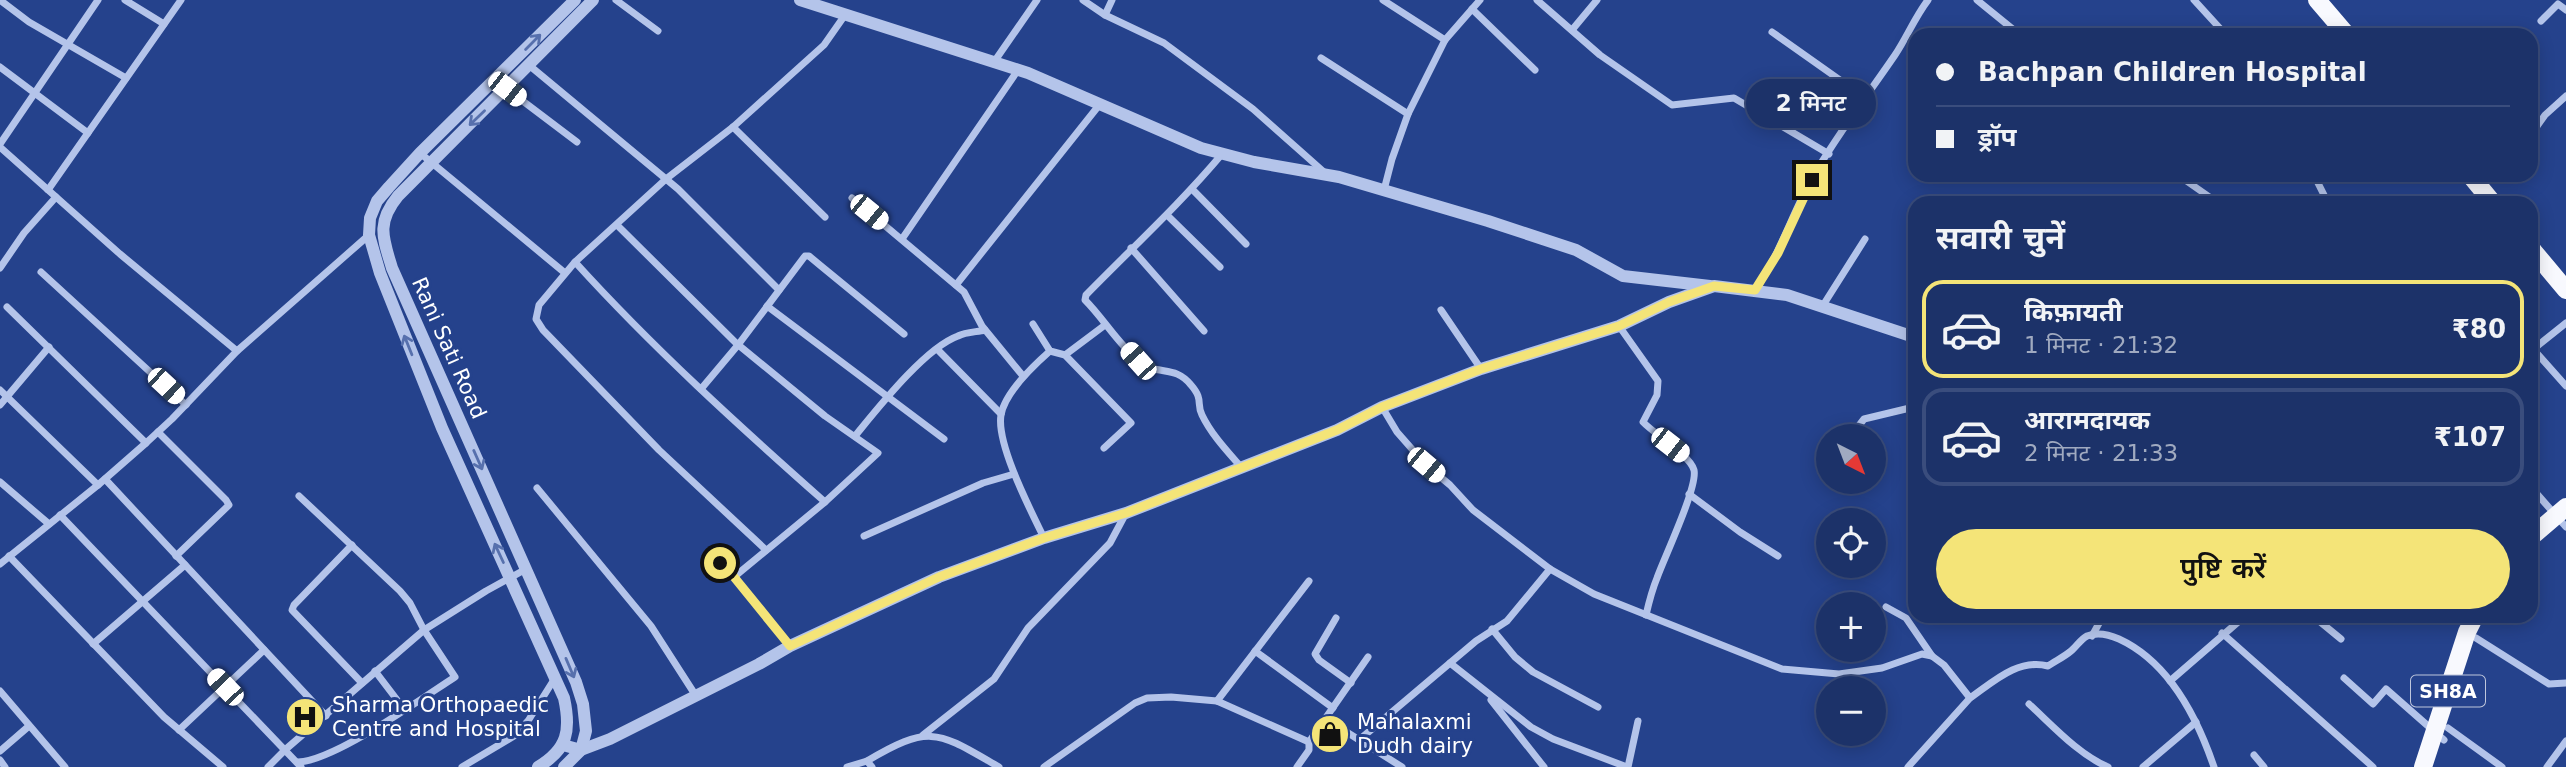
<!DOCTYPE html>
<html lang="hi">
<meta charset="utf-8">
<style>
body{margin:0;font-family:"DejaVu Sans","Noto Sans Devanagari",sans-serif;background:#253a6f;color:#f1f3f6;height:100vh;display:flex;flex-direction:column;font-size:26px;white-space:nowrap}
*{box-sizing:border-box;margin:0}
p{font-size:23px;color:#a0aac0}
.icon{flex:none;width:38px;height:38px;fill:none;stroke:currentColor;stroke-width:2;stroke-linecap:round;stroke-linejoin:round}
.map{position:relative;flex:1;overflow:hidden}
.panel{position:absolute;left:1908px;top:196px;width:630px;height:427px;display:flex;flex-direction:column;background:#1c3269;border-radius:21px;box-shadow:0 4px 18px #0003,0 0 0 2px #3a4d7d}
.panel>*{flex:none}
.top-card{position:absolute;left:1908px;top:28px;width:630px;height:154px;border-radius:21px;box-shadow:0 4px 18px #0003,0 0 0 2px #3a4d7d;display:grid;align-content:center;height:154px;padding:0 28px;background:#1c3269}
.needle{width:46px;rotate:138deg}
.tools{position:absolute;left:1816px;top:424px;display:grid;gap:14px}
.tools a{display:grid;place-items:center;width:70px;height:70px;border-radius:50%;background:#1c3269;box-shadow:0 4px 18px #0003,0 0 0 2px #3a4d7d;font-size:35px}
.end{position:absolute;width:32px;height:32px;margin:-16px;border:9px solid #f4e478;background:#111;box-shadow:0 0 0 4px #111}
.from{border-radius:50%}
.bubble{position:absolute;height:49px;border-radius:24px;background:#1c3269;box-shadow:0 4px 18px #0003,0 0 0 2px #3a4d7d;font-size:23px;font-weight:600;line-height:49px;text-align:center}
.car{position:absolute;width:21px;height:42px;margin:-21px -10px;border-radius:9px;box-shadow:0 0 5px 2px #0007;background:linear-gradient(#fff 24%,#345 0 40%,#fff 0 76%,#345 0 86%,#fff 0)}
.top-card b{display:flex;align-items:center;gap:24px;height:66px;font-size:26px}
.top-card b+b{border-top:2px solid #3a4d7d}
.top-card i{width:18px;height:18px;background:#f1f3f6}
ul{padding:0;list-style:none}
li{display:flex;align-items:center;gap:21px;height:98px;margin:0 14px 10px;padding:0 14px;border:4px solid #3a4d7d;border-radius:21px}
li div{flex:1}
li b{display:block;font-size:26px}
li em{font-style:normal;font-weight:600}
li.selected{border-color:#f4e478}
li>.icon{width:63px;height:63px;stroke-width:1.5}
h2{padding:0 28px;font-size:32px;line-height:84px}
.action{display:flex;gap:14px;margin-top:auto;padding:14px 28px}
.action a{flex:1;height:80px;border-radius:42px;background:#f4e478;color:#111;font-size:28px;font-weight:600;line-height:80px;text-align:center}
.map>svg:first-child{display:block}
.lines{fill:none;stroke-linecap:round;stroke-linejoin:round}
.minor{stroke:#b4c4ea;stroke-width:7}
.tertiary{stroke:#b4c4ea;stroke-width:12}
.primary{stroke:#f8f9fe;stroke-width:18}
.oneway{stroke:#5770ad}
.route{stroke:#f4e478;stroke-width:9}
.labels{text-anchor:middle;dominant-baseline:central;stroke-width:6;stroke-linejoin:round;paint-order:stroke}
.shield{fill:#25428c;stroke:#bec6dc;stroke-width:2}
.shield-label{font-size:19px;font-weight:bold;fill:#fff}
.street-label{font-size:21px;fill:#fff;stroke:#25428c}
.poi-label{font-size:21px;fill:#fff;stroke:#25428c;text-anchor:start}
</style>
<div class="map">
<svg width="2566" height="767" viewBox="0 0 2566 767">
<rect width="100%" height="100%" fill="#25428c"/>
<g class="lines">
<!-- minor -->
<g class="minor">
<polyline points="0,0 29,22 126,78"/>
<polyline points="125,0 164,24"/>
<polyline points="616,0 658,31"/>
<polyline points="1083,0 1105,15 1164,43 1253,109 1324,172"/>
<polyline points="1383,0 1445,40"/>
<polyline points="1537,0 1600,55 1672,105 1734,98 1829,154"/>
<polyline points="1977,0 2020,35"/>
<polyline points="2194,0 2226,35"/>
<polyline points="1472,9 1535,70"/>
<polyline points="1105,15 1112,0"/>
<polyline points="2541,21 2558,4 2566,10"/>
<polyline points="1572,30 1597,0"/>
<polyline points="1772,32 1864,97"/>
<polyline points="1321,58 1408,114"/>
<polyline points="994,62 1037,0"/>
<polyline points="530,66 678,189 779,290"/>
<polyline points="0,67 88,133"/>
<polyline points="507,89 577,142"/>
<polyline points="733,127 825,217"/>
<polyline points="2530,136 2545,115 2566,96"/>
<polyline points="0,144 98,0"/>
<polyline points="0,147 120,254 237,351"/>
<polyline points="420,153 565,273"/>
<path d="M1222,154c-42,50 -90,94 -136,141l-1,5c19,19 33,44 54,61 19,16 35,3 52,24 13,15 5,18 11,30 9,19 25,36 39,52"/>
<polyline points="2178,175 2218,203"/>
<polyline points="2314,175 2328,203"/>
<polyline points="1192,189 1246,244"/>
<polyline points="48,190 181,0"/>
<polyline points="1384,190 1392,159 1408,114 1445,40 1480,0"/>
<polyline points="852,198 964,292 982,326 1023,376"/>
<polyline points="2475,203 2485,194"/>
<polyline points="1167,215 1220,267"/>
<polyline points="617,225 736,343 825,416 878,453 825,502 734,577"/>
<polyline points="902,239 1018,70"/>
<polyline points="1131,248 1204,331"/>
<path d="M575,262c78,86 163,163 250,240"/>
<polyline points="0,268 24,233 56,197"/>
<polyline points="41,272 186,405"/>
<polyline points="2530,273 2543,263"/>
<polyline points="956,285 1100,104"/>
<path d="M1755,290c24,-34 36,-73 56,-110 25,-44 56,-84 84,-125 12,-18 20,-38 33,-55"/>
<polyline points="767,306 944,439"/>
<polyline points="7,307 146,443"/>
<polyline points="1822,307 1865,239"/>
<polyline points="1441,310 1481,369"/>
<polyline points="1033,324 1050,351 1065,355 1131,423 1104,448"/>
<path d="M1619,326l39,55 -1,14 -14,27c11,12 47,33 51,48 4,17 -30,88 -37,108 -5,12 -8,24 -11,37"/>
<polyline points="937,349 1001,414"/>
<polyline points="2533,349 2566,386"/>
<polyline points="2531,351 2566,323"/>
<polyline points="1065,355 1105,325"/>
<polyline points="701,389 738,345 805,256 809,256 821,266 904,334"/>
<polyline points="0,390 98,485"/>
<polyline points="0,405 49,347"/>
<path d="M1382,407l15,25 29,33 24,20 23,25 77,59 44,25 188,75 57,5 43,-6 40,-14 10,2 12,9 26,33c23,-16 48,-40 78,-32 7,-5 16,-9 23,-15 5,-4 10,-12 16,-15 10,-4 23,-1 32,3 50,23 78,78 95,128"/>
<polyline points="158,432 226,500 229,505 176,556"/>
<path d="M855,436c23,-28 70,-88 103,-100 8,-4 19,-4 27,-6"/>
<polyline points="1851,436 1864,419 1914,407"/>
<polyline points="105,479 326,716"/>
<polyline points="0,482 49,524"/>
<polyline points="2530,486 2566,527"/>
<polyline points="537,488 651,626 696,696"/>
<polyline points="1689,494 1740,532 1778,556"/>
<polyline points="60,515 301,767"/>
<polyline points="864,536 983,483 1014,474"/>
<path d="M1044,538c-13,-27 -48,-94 -43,-123 4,-23 32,-49 49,-64"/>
<polyline points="352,545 294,605 292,610 362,683"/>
<polyline points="766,550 659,450 543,330 536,319 539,305 575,262 666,179 733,127 824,45 845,15"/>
<polyline points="9,556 164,717 223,767"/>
<polyline points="720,563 734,577 790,646"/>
<polyline points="0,564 98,485 146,443 172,419 237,351 369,235"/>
<polyline points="1886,607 1906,618 1932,656"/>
<polyline points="2313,616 2341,639"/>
<polyline points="1336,618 1315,654 1319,660 1351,683"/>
<polyline points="1492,629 1515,657 1533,672 1598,707"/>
<polyline points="2222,633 2373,767"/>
<polyline points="2092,636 2103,616"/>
<polyline points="2476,638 2549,684 2566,683"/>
<polyline points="93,644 185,565"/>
<polyline points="1255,651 1333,708"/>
<polyline points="1450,663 1531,727 1553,739 1627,767"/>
<polyline points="375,671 404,709"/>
<polyline points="2344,678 2373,704 2386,689 2444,740"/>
<polyline points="2170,681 2245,616"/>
<polyline points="0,691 65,767"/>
<polyline points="1491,700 1544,767"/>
<polyline points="1217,701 1309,581"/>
<path d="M2029,704c24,22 49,50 79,63"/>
<polyline points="1326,719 1402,767"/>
<polyline points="2448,728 2502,767"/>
<polyline points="179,730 264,650"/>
<polyline points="923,735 994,679 1028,628 1110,543 1126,513"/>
<polyline points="1359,740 1476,641 1507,621 1550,569"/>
<polyline points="0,751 29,726"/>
<polyline points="2254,755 2264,767"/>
<polyline points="0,760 5,767"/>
<path d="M867,761c64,-38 71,-29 132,6"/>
<path d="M298,762c36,-1 123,-63 157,-85l-31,-47 -14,-27 -10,-12 -101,-95"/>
<polyline points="268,767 286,749 424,630 486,591 526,569"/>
<polyline points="462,767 514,736 528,721 555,678"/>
<polyline points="847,767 867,761 872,767"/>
<polyline points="1044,767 1135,703 1147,698 1171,697 1217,701 1309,742"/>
<polyline points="1297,767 1309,750 1309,742 1368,657"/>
<polyline points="1628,767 1638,721"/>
<polyline points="1908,767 1970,698"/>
<polyline points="2143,767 2196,722"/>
<polyline points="2547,767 2566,741"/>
</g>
<!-- tertiary -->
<g class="tertiary">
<polyline points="800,0 1028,73 1201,148 1254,162 1339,177 1488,221 1576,250 1623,276 1710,286"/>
<polyline points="563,745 581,750 610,739 759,664 790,646 939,577 1044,538 1126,513 1337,430 1382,407 1481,369 1619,326 1669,302 1714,286 1787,295 1914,337"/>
<path d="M538,767c30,-18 33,-37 26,-69l-122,-270 -62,-155 -11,-38 1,-17 7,-17 12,-14 31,-34 155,-153"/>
<path d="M564,767l17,-17 5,-19 -3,-27 -7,-22 -184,-414c-9,-30 -16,-45 6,-72l195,-196"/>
</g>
<!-- primary -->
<g class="primary">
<polyline points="2317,0 2347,35"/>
<polyline points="2470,175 2493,203"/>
<polyline points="2530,247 2566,290"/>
<polyline points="2530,538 2566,507"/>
<polyline points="2423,767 2467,632 2475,616"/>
</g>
</g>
<!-- one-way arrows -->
<defs><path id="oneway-shaft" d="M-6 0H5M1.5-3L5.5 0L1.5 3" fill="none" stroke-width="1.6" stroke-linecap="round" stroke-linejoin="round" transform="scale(1.75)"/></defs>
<g class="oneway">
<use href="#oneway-shaft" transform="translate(533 42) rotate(-45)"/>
<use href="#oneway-shaft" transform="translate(477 118) rotate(136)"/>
<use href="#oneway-shaft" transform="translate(408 345) rotate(-112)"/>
<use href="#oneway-shaft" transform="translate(478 460) rotate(66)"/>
<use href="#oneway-shaft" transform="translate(499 553) rotate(-115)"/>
<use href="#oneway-shaft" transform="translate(570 668) rotate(67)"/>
</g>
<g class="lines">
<!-- route -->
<polyline class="route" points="720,563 734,577 790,646 939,577 1044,538 1126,513 1337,430 1382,407 1481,369 1619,326 1669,302 1714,286 1755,290 1778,253 1812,180"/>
</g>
<!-- icons -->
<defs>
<g id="hospital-disc" transform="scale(2.0125)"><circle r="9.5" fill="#f4e478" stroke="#25428c"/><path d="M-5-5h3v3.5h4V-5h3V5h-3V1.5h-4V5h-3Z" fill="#111"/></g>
<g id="shop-disc" transform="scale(2.0125)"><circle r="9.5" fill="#f4e478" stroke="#25428c"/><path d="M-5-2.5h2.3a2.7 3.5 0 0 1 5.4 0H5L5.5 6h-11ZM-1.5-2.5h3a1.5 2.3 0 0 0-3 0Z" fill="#111"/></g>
</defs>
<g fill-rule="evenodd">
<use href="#hospital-disc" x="305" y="717"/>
<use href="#shop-disc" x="1330" y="734"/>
</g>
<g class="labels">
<!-- shield labels -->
<rect class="shield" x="2411" y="675.5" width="74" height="31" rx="5"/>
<g class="shield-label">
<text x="2448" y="691">SH8A</text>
</g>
<!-- street labels -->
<g class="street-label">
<text transform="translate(449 348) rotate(66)">Rani Sati Road</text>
</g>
<!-- poi labels -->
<g class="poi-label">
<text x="332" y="705">Sharma Orthopaedic<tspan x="332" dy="24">Centre and Hospital</tspan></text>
<text x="1357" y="722">Mahalaxmi<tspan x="1357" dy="24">Dudh dairy</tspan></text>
</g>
</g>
</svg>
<div class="tools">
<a><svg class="needle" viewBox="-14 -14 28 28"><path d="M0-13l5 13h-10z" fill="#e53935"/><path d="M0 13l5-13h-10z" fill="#a0aac0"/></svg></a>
<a><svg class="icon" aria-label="locate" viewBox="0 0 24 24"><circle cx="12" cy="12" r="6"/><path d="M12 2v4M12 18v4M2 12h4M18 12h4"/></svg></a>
<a>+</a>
<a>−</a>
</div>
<i class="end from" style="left:720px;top:563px"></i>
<i class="end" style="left:1812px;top:180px"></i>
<div class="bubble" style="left:1746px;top:79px;width:130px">2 मिनट</div>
<i class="car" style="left:507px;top:89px;rotate:128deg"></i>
<i class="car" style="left:869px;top:212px;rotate:129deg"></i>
<i class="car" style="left:1138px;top:361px;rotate:318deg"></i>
<i class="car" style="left:166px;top:386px;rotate:133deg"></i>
<i class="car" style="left:1670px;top:445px;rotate:128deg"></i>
<i class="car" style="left:1426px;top:465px;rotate:130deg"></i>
<i class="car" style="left:225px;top:687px;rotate:316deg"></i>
<div class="top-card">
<b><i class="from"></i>Bachpan Children Hospital</b>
<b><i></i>ड्रॉप</b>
</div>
<section class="panel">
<h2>सवारी चुनें</h2>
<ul>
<li class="selected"><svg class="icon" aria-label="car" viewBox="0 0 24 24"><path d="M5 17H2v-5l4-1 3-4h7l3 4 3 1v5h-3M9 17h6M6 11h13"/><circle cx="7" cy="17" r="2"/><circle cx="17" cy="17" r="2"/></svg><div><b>किफ़ायती</b><p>1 मिनट · 21:32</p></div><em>₹80</em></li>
<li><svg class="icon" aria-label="car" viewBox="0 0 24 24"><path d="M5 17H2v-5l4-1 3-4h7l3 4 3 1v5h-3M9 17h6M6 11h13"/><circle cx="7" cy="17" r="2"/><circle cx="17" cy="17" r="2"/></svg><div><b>आरामदायक</b><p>2 मिनट · 21:33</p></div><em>₹107</em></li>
</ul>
<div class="action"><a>पुष्टि करें</a></div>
</section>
</div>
